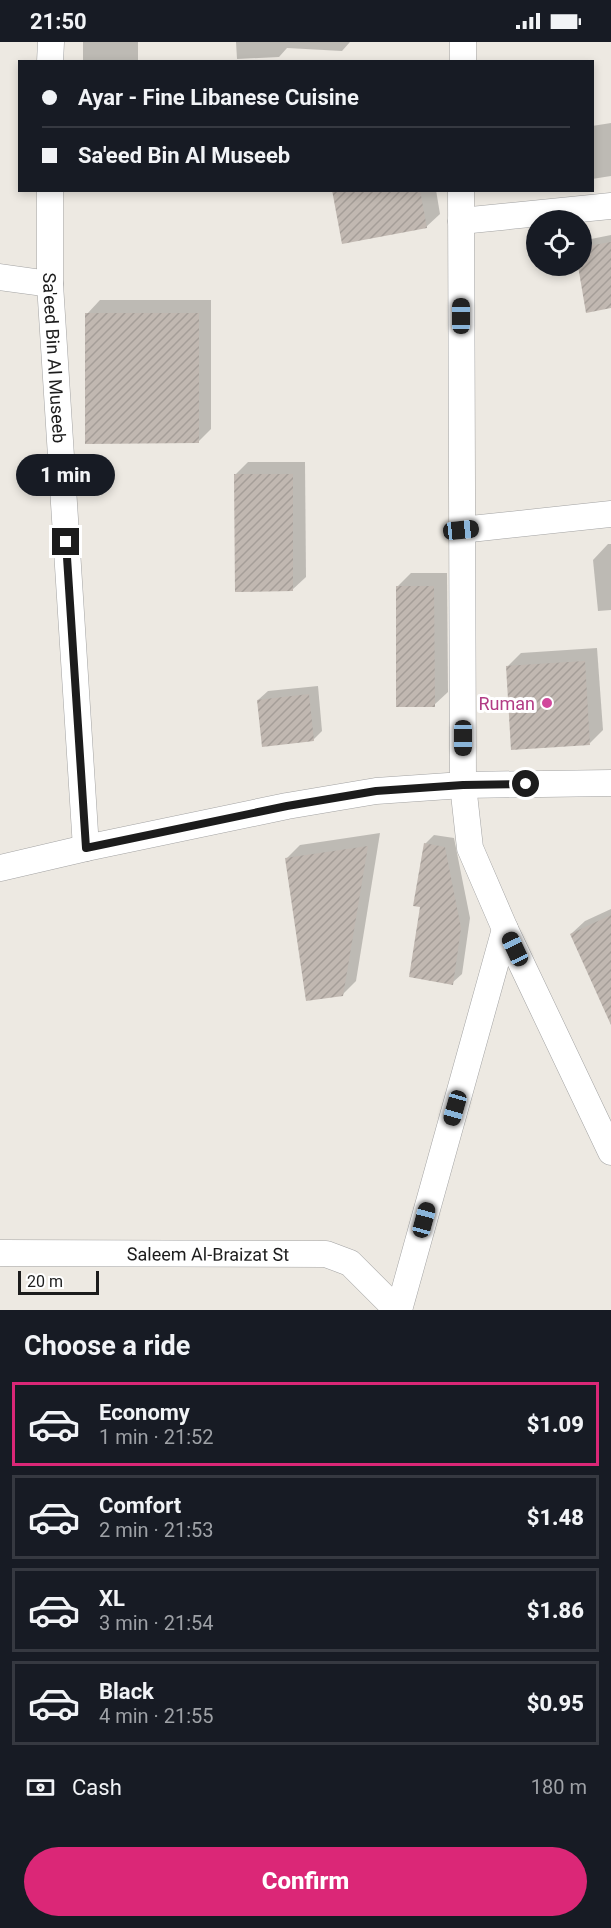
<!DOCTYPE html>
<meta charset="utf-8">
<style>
body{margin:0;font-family:Roboto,sans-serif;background:#20242c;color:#f1f3f6;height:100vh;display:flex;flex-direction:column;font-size:22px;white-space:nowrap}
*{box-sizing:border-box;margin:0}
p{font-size:20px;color:#9ea1a6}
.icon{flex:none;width:33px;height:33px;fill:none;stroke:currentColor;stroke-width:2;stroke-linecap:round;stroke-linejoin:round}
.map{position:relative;height:1268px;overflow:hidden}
.side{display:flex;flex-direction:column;background:#171b24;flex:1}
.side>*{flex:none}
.hud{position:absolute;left:18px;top:18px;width:576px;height:132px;border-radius:0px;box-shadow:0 3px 9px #0003;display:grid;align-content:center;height:132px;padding:0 24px;background:#171b24}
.fabs{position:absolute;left:526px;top:168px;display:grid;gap:12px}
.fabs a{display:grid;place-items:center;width:66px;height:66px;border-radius:50%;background:#171b24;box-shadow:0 3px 9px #0003;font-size:30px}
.scale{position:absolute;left:18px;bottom:15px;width:81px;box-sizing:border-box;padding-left:6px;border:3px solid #1c1c1c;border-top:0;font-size:16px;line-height:21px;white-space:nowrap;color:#1c1c1c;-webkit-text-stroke:4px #fff;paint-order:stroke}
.end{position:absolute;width:27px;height:27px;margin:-14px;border:8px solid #1c1c1c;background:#fff;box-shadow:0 0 0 3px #fff}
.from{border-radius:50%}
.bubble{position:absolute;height:42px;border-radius:21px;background:#171b24;box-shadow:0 3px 9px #0003;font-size:20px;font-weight:800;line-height:42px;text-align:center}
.car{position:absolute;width:18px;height:36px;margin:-18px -9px;border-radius:8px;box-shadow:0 0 4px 2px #0007;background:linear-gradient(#222 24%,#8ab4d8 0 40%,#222 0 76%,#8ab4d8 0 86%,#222 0)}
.hud b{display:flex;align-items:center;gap:21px;height:57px;font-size:22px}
.hud b+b{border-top:2px solid #363941}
.hud i{width:15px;height:15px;background:#f1f3f6}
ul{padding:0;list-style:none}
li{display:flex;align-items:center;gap:18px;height:84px;margin:0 12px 9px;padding:0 12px;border:3px solid #363941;border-radius:0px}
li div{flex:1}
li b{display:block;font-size:22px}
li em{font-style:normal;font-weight:800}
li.selected{border-color:#db2777}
li>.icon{width:54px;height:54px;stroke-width:1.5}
h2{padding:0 24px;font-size:27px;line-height:72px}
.pay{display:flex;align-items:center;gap:15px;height:66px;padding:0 24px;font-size:22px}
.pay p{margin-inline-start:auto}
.primary-button{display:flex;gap:12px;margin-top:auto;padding:12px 24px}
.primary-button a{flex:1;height:69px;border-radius:36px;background:#db2777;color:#fff;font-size:24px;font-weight:800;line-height:69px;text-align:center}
.status{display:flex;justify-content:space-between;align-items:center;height:42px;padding:0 30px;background:#171b24;direction:ltr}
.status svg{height:16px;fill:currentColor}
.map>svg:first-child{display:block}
.shadow{fill:#0003}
.building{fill:url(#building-hatch)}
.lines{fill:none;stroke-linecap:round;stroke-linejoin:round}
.minor-casing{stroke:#a3a3a3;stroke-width:27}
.minor{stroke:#fff;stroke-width:26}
.route{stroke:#1c1c1c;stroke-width:8}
.hotel-dot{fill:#d1479c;stroke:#fff;stroke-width:2}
.labels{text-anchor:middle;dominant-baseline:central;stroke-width:6;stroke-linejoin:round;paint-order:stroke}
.street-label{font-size:18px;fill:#1c1c1c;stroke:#fff}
.hotel-label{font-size:18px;fill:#b23c85;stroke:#fff;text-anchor:end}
</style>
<div class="status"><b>21:50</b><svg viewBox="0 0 49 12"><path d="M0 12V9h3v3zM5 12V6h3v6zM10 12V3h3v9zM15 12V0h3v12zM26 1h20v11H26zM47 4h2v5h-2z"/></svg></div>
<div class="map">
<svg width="611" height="1268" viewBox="0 0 611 1268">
<defs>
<pattern id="building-hatch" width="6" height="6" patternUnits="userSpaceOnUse" patternTransform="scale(1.5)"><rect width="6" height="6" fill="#c1b8b1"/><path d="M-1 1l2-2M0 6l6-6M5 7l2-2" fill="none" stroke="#a59e98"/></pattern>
</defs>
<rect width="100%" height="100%" fill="#ede9e2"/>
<!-- shadow -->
<g class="shadow">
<rect x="83" y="0" width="55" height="20"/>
<polygon points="236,0 350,0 342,9 287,6 279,15 237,17"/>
<polygon points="611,81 611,134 592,137 592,84"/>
<polygon points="334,148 436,148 440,172 426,185"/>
<polygon points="611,193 611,265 587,269 579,224 582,224 582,201 586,198"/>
<polygon points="100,258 211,258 211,387 198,400 87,272"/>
<polygon points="248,420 305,420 306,535 292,548 235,433"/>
<polygon points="608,502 611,502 611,568 598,569 593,518"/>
<polygon points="411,531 447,531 448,650 434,663 397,545"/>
<polygon points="597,606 603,688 590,701 508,624 521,611"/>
<polygon points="318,644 322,689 313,698 258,658 268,649"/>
<polygon points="380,791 356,939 342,953 286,817 300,803"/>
<polygon points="434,793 454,796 470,876 462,932 452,941 421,863 425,802"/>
<polygon points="611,867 611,972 571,892 585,879"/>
</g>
<!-- building -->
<g class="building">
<polygon points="332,148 420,148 427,186 342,202"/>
<polygon points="611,200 611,266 586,271 578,224 582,224 582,205"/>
<polygon points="85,271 199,271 199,401 85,402"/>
<polygon points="234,432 293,432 293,549 235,550"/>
<polygon points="396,544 434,544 435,665 396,665"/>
<polygon points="585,619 590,703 511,708 506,624"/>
<polygon points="309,652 314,699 262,705 257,658"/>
<polygon points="424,801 445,805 461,886 453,943 409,935 420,865 413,864"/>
<polygon points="368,804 343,954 306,959 285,816"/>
<polygon points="611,873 611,983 570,892"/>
</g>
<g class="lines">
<!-- minor casing -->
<g class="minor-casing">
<g id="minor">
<polyline points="50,20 51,0"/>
<polyline points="463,20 463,0"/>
<path id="s1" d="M50,148v94l36,564"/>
<polyline points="461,148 463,743 470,806 505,887 611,1110"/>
<polyline points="461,179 611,164"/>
<polyline points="0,235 50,242"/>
<polyline points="461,488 611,472"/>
<polyline points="0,826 86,806 287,764 376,749 463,743 611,741"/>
<path id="s2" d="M0,1211l326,1 24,9 47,47"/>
<polyline points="399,1268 505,887"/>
</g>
</g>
<!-- minor -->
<use href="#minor" class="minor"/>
</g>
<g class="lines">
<!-- route -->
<polyline class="route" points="66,500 86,806 287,764 376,749 463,743 526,742"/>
</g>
<!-- markers -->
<circle class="hotel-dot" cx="547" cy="661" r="6"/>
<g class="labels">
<!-- street labels -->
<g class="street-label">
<text stroke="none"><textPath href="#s1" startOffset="168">Sa'eed Bin Al Museeb</textPath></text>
<text stroke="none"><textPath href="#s2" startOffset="208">Saleem Al-Braizat St</textPath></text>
</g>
<!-- hotel labels -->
<g class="hotel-label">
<text x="535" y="661">Ruman</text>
</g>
</g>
</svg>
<div class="fabs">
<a><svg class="icon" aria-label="locate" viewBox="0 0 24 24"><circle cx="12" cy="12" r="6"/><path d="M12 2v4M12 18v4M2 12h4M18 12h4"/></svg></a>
</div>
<div class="scale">20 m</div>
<i class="end from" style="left:526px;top:742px"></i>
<i class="end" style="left:66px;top:500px"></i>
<div class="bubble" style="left:16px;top:412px;width:99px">1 min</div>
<i class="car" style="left:461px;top:274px;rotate:0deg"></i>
<i class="car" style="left:461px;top:488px;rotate:84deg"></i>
<i class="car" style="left:463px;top:696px;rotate:180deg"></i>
<i class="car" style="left:515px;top:907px;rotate:335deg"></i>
<i class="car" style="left:455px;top:1066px;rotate:196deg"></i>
<i class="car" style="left:424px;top:1178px;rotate:15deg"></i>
<div class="hud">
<b><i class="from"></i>Ayar - Fine Libanese Cuisine</b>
<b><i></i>Sa'eed Bin Al Museeb</b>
</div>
</div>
<section class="side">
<h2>Choose a ride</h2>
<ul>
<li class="selected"><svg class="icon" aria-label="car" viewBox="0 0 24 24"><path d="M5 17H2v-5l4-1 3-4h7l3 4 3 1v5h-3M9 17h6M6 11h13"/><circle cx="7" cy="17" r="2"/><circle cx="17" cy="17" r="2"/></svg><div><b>Economy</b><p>1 min · 21:52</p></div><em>$1.09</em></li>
<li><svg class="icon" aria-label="car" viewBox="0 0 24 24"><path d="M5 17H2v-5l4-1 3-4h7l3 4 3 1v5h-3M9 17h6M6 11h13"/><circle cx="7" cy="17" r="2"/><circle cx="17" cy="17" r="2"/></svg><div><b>Comfort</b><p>2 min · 21:53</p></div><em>$1.48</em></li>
<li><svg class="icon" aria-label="car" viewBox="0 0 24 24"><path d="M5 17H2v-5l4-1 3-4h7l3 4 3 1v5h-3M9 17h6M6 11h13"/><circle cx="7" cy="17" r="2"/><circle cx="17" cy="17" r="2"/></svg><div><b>XL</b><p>3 min · 21:54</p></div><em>$1.86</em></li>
<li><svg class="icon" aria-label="car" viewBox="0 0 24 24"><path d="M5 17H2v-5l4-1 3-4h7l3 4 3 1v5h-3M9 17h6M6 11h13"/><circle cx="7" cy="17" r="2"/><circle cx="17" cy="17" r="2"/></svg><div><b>Black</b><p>4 min · 21:55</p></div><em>$0.95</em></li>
</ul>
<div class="pay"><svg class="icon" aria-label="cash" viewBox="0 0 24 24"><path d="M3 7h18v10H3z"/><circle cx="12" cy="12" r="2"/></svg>Cash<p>180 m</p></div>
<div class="primary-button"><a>Confirm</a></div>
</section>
